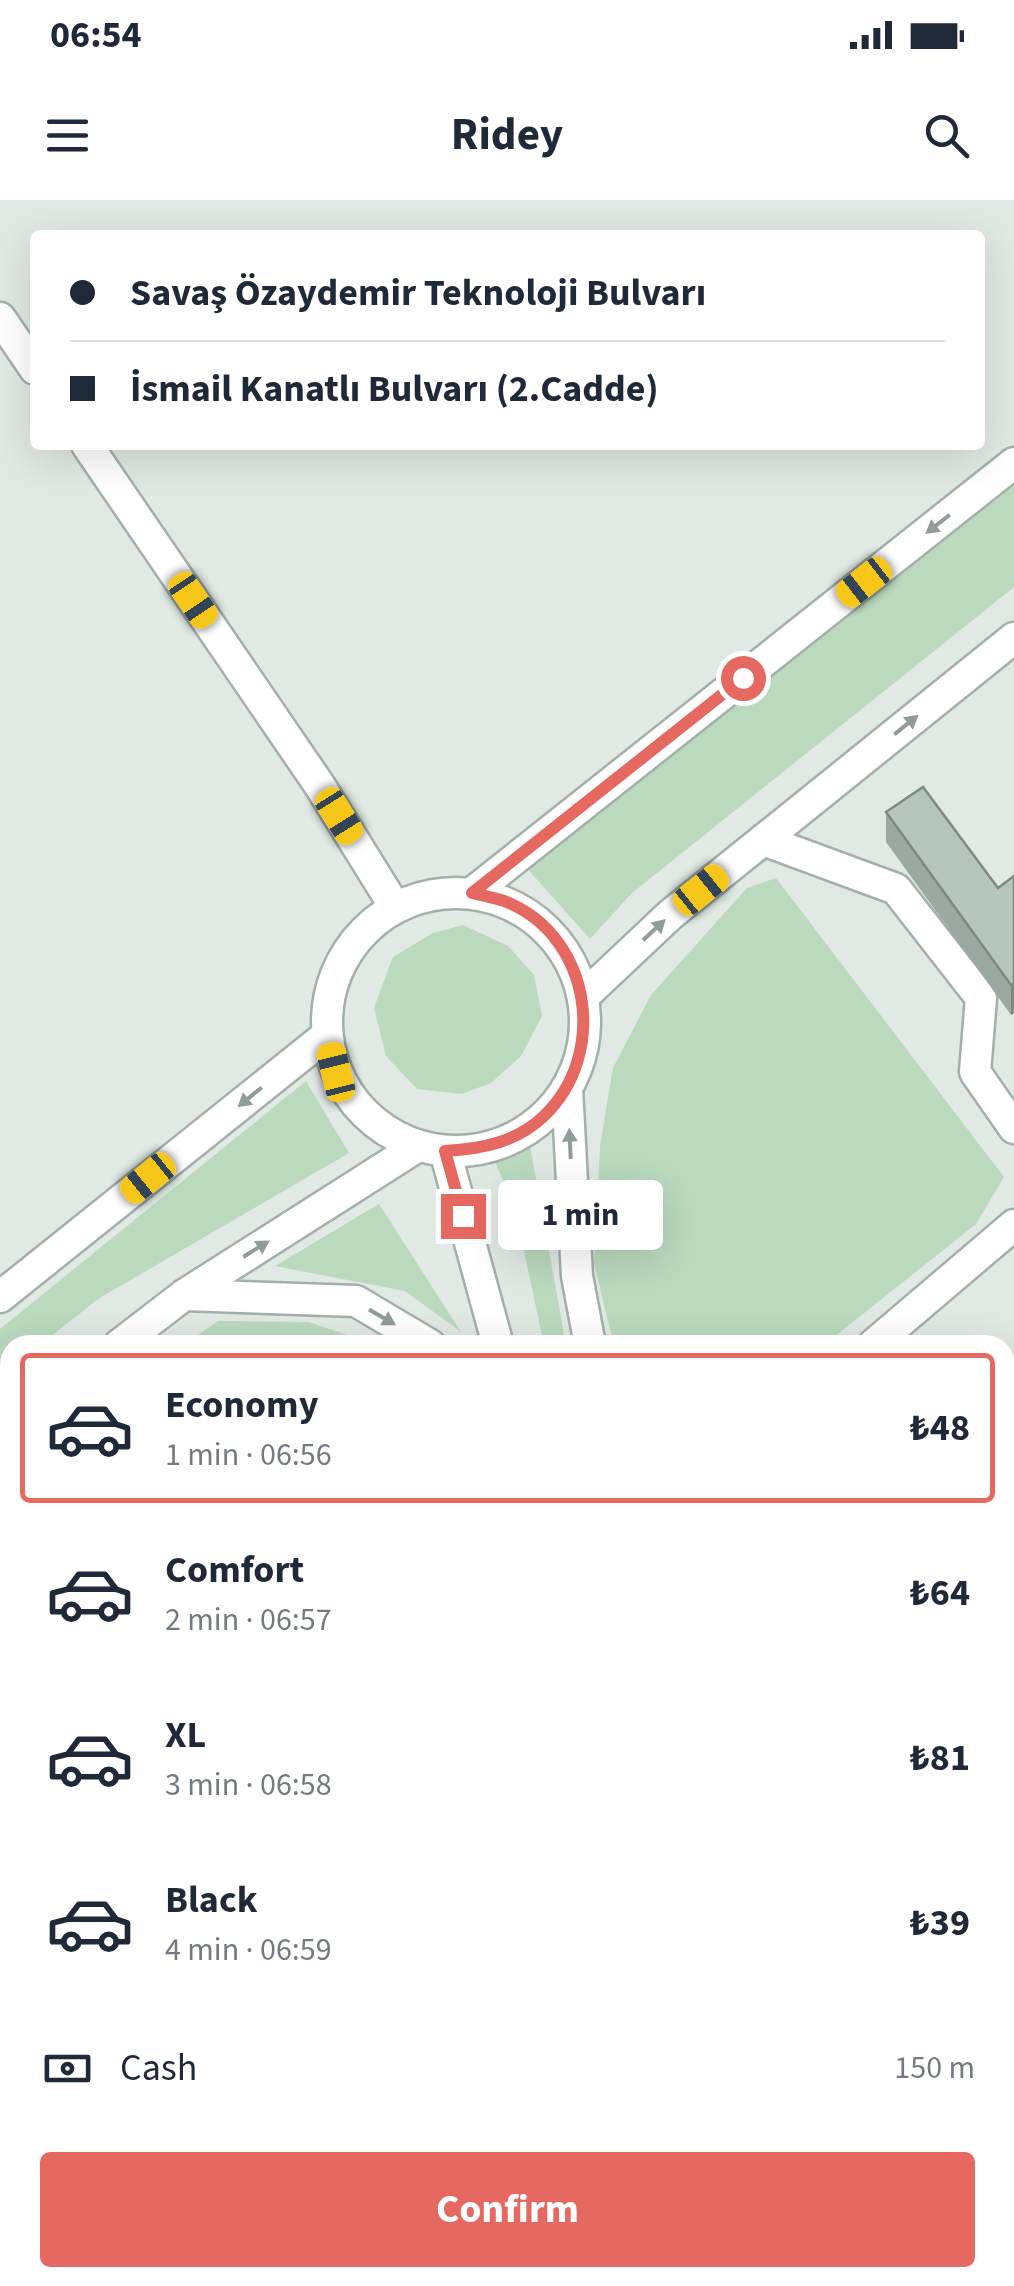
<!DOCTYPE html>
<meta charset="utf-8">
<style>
body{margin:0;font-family:"Source Sans 3",sans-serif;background:#f6f6f7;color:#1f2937;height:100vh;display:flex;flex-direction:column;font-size:38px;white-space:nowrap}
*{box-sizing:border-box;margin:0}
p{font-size:32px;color:#747a83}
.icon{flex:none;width:55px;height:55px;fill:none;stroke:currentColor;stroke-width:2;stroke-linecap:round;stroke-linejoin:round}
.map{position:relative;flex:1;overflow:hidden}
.details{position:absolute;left:0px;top:1135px;width:1015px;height:952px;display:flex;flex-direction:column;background:#fff;border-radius:30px 30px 0 0;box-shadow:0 10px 40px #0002}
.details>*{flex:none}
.banner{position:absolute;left:30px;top:30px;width:955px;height:220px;border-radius:10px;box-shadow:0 10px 40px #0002;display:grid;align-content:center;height:220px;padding:0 40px;background:#fff}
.end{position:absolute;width:45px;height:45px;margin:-22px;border:12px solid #e66961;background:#fff;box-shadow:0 0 0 5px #fff}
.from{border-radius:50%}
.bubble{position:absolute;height:70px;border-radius:10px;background:#fff;box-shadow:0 10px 40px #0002;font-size:32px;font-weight:700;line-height:70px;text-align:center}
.car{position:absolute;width:30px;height:60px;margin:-30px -15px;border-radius:12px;box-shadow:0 0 8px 2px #0007;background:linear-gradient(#f5c518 24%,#345 0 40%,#f5c518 0 76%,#345 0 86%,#f5c518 0)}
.banner b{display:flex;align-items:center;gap:35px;height:95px;font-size:38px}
.banner b+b{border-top:2px solid #e0e1e3}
.banner i{width:25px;height:25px;background:#1f2937}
ul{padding:18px 0 0;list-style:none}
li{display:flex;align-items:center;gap:30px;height:150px;margin:0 20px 15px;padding:0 20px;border:5px solid transparent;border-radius:10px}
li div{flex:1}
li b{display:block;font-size:38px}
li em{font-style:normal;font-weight:700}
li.selected{border-color:#e66961}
li>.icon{width:90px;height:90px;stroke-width:1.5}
.pay{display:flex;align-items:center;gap:25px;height:110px;padding:0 40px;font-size:38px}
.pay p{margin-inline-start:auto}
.primary-button{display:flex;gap:20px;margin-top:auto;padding:20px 40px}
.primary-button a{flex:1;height:115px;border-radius:10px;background:#e66961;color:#fff;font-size:40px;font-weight:700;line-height:115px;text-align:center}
.status{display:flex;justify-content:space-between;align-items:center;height:70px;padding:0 50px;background:#fff;direction:ltr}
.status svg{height:28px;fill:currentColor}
header{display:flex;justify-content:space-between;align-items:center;height:130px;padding:0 40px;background:#fff;font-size:45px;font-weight:700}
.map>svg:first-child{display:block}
.green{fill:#bad9bd}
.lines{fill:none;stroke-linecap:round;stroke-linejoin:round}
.canal{stroke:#8ccbc9;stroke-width:35}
.minor-casing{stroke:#a3b0a9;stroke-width:35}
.minor{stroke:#fff;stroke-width:30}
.wall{fill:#9ca9a2}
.shaded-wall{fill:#7f8984}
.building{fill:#b5c4bc;stroke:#7f8984;stroke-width:2.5}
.oneway{fill:#909c96}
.route{stroke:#e66961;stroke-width:12}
</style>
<div class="status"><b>06:54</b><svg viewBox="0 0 49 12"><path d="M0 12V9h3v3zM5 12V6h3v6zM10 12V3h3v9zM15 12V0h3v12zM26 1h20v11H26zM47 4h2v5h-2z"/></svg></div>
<header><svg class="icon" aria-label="menu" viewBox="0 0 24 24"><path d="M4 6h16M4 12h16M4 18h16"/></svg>Ridey<svg class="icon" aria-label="search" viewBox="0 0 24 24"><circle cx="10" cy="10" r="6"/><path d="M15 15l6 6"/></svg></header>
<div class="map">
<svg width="1014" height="2086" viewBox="0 0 1014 2086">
<rect width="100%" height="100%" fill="#e0e9e3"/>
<!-- green -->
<g class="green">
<polygon points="1014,285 1014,387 632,693 590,739 525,666 579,630"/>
<polygon points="776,678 1004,977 976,1024 824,1145 614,1145 594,1064 600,947 613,868 651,795 747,688"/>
<polygon points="463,725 508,746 534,775 542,816 521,856 491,883 462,894 417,889 386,856 374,808 393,757 433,733"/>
<polygon points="306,881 349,953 98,1099 40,1145 10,1145 10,1168 0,1176 0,1129"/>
<polygon points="527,929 566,1145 544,1145 514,1004 493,958"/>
<polygon points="379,1004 461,1132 405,1091 275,1066"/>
<polygon points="218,1121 309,1122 376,1145 184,1145"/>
<polygon points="10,1346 10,1393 0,1394 0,1347"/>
<polygon points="10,1718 10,1793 0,1790 0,1720"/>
<polygon points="493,2078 679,2078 681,2086 507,2086"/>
</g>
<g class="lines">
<!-- canal -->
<g class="canal">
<polyline points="0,1957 10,1963"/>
<polyline points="201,2078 216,2086"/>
</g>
<!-- minor casing -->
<g class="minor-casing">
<g id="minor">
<polyline points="0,118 35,169"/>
<polyline points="87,245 320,586 395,707"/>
<polyline points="763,640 896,689 981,798 975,872 1014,928"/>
<polyline points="472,693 1014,263"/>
<circle cx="456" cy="822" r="129"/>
<polyline points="583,797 670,715 1014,438"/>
<polyline points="567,888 577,1076 590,1145"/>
<polyline points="445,951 498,1145"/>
<polyline points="184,1095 356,1101 430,1145"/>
<polyline points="0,1097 326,836"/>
<polyline points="119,1145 184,1095 418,946"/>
<polyline points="873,1145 1014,1025"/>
<polyline points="0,1232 10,1225"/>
<polyline points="0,1318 10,1316"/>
<polyline points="711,2078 713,2086"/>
<polyline points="769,2078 771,2086"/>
</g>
</g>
<!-- minor -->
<use href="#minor" class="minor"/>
</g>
<!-- wall -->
<g class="wall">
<polygon points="886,612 998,688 1014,676 1014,813 1011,815 886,642"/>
<polygon points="0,1803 10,1804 10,1831 0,1830"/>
</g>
<!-- shaded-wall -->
<polygon class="shaded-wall" points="1014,783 1014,813 1011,815 1011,785"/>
<!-- building -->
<g class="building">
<polygon points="923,587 998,688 1014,676 1014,783 1011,785 886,612"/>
<polygon points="0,1803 10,1804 10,1823 0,1822"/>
</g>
<!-- one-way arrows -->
<defs><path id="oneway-solid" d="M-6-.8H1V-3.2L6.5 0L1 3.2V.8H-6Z" transform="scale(2.5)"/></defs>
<g class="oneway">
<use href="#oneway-solid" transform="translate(938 324) rotate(142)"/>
<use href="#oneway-solid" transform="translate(906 525) rotate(-39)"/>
<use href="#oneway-solid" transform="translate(654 730) rotate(-43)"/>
<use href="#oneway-solid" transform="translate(250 897) rotate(141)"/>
<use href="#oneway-solid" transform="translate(570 944) rotate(-93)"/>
<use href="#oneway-solid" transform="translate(256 1049) rotate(-32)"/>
<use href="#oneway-solid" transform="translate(382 1117) rotate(30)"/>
</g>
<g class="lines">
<!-- route -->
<path class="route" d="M463,1016l-18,-65c37,-2 72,-9 99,-35 64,-61 48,-177 -35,-213 -11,-5 -25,-7 -37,-10l271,-215"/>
</g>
</svg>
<i class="end from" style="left:743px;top:478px"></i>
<i class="end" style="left:463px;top:1016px"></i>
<div class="bubble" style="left:498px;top:980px;width:165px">1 min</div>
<i class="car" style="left:864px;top:382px;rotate:232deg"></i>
<i class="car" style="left:193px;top:400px;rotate:146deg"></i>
<i class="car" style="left:339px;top:616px;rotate:148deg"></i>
<i class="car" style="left:701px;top:690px;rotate:51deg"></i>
<i class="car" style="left:336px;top:872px;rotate:346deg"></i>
<i class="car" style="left:148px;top:978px;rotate:231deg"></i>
<div class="banner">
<b><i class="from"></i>Savaş Özaydemir Teknoloji Bulvarı</b>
<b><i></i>İsmail Kanatlı Bulvarı (2.Cadde)</b>
</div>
<section class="details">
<ul>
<li class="selected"><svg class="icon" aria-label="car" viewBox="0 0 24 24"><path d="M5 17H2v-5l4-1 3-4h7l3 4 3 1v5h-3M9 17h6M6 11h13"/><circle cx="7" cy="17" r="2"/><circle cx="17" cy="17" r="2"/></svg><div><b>Economy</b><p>1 min · 06:56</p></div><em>₺48</em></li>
<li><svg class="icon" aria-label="car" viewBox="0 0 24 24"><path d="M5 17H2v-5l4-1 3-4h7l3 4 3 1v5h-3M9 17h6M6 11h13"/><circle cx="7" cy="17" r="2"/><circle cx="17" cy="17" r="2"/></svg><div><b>Comfort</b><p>2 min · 06:57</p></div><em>₺64</em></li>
<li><svg class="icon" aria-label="car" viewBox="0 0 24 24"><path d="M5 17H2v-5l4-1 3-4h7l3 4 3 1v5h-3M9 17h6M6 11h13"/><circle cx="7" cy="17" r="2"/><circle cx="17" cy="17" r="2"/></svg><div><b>XL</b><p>3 min · 06:58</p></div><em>₺81</em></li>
<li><svg class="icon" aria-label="car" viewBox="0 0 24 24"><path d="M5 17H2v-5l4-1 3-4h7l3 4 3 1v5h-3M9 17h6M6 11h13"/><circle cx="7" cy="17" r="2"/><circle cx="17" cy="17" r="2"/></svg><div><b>Black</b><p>4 min · 06:59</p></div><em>₺39</em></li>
</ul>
<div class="pay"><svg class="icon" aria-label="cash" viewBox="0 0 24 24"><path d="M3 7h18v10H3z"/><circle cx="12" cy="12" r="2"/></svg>Cash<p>150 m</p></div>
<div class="primary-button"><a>Confirm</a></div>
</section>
</div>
